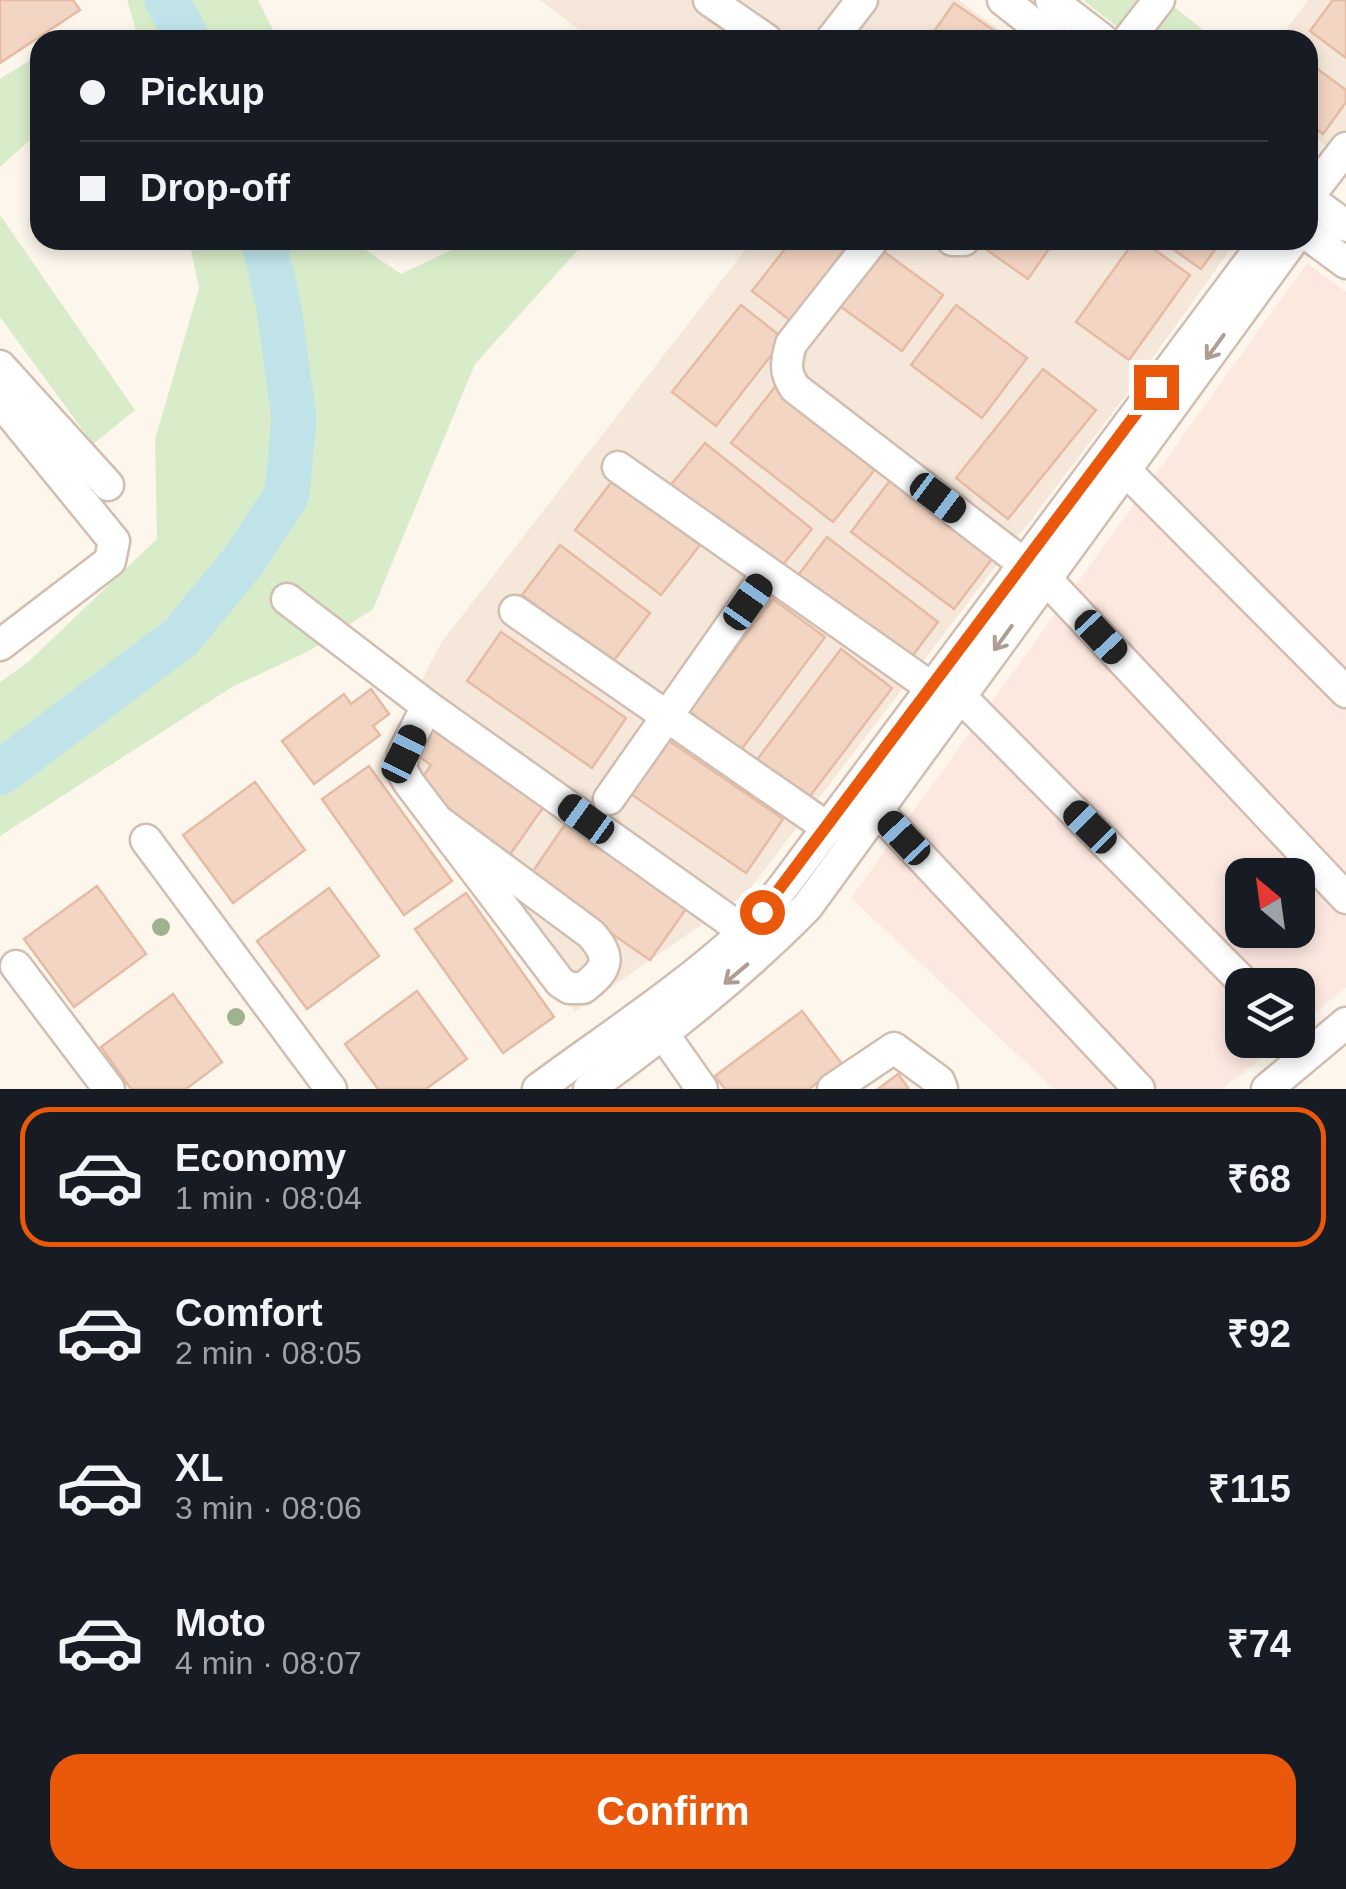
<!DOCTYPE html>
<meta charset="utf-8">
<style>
body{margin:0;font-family:Helvetica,sans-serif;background:#242831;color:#f1f3f6;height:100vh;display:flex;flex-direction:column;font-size:38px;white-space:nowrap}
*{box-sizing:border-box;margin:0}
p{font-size:32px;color:#9ea1a6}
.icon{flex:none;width:55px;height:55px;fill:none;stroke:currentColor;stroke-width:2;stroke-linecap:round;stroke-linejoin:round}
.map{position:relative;height:1089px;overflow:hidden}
.details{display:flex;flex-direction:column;background:#171b24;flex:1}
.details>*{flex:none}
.top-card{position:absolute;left:30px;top:30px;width:1288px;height:220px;border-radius:30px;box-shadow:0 5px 15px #0003;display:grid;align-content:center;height:220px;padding:0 50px;background:#171b24}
.needle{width:65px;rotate:331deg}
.tools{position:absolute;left:1225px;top:858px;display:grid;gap:20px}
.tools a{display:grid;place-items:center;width:90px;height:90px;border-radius:20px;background:#171b24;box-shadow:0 5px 15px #0003;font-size:50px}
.end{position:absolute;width:45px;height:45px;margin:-22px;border:12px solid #ea580c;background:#fff;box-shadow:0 0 0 5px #fff}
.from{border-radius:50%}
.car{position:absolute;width:30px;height:60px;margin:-30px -15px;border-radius:12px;box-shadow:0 0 8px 2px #0007;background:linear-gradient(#222 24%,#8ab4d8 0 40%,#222 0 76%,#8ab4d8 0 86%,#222 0)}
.top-card b{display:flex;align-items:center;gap:35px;height:95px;font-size:38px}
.top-card b+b{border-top:2px solid #363941}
.top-card i{width:25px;height:25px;background:#f1f3f6}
ul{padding:18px 0 0;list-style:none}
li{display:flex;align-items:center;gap:30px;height:140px;margin:0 20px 15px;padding:0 30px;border:5px solid transparent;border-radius:30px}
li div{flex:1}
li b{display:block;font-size:38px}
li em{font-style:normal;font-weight:700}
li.selected{border-color:#ea580c}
li>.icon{width:90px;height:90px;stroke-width:1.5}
.primary-button{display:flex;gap:20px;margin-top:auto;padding:20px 50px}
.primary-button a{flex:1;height:115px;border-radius:30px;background:#ea580c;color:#fff;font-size:40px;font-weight:700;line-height:115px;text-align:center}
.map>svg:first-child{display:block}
.residential{fill:#f5e8da}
.commercial{fill:#fde8e0;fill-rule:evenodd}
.green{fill:#d8ecc9}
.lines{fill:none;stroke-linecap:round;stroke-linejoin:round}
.river{stroke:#bfe3e8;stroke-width:45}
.building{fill:#f3d5c3;stroke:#e6bba3;stroke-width:2.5}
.minor-casing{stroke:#d1beb0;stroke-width:35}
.minor{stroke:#fff;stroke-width:30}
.tree{fill:#a0b28e}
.oneway{stroke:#af9d94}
.route{stroke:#ea580c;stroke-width:12}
</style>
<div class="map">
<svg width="1346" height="1089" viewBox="0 0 1346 1089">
<rect width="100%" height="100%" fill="#fdf6ec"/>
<!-- residential -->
<g class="residential">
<polygon points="540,0 958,0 1014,40 592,40"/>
<polygon points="1308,0 1346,0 1346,163 1308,131 1308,40 1279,40"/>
<polygon points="753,240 1237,240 1126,395 746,894 575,1012 380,760 441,643"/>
</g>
<!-- commercial -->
<path class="commercial" d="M1307,263l39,29v695l-48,40v-42h-56v55h40l-59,49h-169l-203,-191zM1242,875h56v55h-56z"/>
<!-- green -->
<g class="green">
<polygon points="127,0 258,0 278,40 139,40"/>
<polygon points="1083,0 1166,0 1215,40 1134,40"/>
<polygon points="40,54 40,131 0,167 0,79"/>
<polygon points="0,215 135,410 93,444 0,317"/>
<polygon points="189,240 351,240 401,274 473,240 610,240 577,251 475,364 373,609 309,651 232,687 0,836 0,682 28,662 157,539 155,440 199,288"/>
</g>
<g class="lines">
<!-- river -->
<g class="river">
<polyline points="167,0 188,40"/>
<polyline points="0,773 181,637 244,560 287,494 294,418 278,302 263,240"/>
</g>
</g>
<!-- building -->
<g class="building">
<polygon points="0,0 73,0 80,10 0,63"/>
<polygon points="1333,0 1346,0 1346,58 1310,31"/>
<polygon points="954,3 1008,40 928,40"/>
<polygon points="1308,62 1346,90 1346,102 1323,134 1308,123"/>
<polygon points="792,240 863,240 796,325 752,291"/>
<polygon points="973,240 1055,240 1028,279"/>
<polygon points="1135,240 1141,240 1190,275 1129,360 1076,322"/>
<polygon points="1160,240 1222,240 1201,269"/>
<polygon points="879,248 943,295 902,351 837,304"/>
<polygon points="741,305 784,339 716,426 672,392"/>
<polygon points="956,305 1027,358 982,418 911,365"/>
<polygon points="1043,369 1096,410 1008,519 956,478"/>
<polygon points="778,383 880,463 833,522 731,443"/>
<polygon points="705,443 812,529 777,572 669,487"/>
<polygon points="895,474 998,551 954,609 851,532"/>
<polygon points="613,480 700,545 661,595 575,530"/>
<polygon points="827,537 938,622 904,667 793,582"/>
<polygon points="560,545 650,613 612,663 522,595"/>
<polygon points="773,599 825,637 741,750 689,711"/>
<polygon points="501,632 626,718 592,768 467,681"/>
<polygon points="841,649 892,688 804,804 753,765"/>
<polygon points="371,689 389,714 373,726 380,735 314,784 282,741 344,694 351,704"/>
<polygon points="428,727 544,806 509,856 432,803 419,783 431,765 411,751"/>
<polygon points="665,738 783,819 746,873 628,792"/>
<polygon points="369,766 452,881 404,915 322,799"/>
<polygon points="255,782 305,850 233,903 183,835"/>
<polygon points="566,823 688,906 650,960 529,877"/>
<polygon points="97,886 146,954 74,1007 24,939"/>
<polygon points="329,888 379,956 307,1009 257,941"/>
<polygon points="466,893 554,1017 503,1053 415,929"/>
<polygon points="417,991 467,1059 426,1089 378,1089 345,1044"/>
<polygon points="173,994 222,1062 186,1089 131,1089 101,1047"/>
<polygon points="802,1011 842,1064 809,1089 725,1089 715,1076"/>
<polygon points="898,1074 909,1089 878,1089"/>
</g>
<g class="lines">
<!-- minor casing -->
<g class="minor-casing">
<g id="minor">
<polyline points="709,0 767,40"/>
<polyline points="1003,0 1054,40"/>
<polyline points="1051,0 1103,40"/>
<polyline points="831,40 862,0"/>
<polyline points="1128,40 1159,0"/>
<polyline points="1308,190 1319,183 1346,148"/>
<polyline points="1308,198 1346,226"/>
<polyline points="1308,235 1346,263"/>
<path d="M873,240l-82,104c-5,18 -7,28 4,44l229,176"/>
<polyline points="952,240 964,240"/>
<polyline points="0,366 108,485"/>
<polyline points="0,401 114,541 110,561 0,645"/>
<polyline points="618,467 932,688"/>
<polyline points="1125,470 1346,692"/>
<polyline points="1046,579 1346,898"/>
<polyline points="287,599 427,706 745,932"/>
<polyline points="515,611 828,828"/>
<polyline points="960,696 1246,985"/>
<path d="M427,706l-24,48 -2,15 8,14 151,199 9,6h14c25,-19 29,-30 8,-54l-154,-114"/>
<polyline points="609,799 767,574"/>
<polyline points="877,810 1139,1089"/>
<polyline points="146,840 331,1089"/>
<polyline points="16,966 109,1089"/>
<polyline points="652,1018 702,1089"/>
<path d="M538,1089c69,-51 142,-98 205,-156 15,-14 28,-31 41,-47l482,-646"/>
<path d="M589,1089c77,-56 151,-114 218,-182l486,-667"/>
<polyline points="833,1089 894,1048 939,1081 942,1089"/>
<polyline points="1267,1089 1346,1023"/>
</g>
</g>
<!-- minor -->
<use href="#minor" class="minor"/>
</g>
<!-- trees -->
<g class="tree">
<circle cx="161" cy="927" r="9"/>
<circle cx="236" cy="1017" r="9"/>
</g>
<!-- one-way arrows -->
<defs><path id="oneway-shaft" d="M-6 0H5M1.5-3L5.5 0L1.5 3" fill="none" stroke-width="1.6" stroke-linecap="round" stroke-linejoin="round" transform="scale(2.5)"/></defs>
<g class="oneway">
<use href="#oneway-shaft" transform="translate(1215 347) rotate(126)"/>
<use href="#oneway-shaft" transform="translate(1003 638) rotate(126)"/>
<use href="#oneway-shaft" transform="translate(736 974) rotate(140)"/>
</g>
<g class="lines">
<!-- route -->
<polyline class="route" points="762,912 1156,387"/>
</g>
</svg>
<div class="tools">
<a><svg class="needle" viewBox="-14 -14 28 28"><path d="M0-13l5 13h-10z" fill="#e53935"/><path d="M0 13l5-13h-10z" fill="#9ea1a6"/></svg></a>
<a><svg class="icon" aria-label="layers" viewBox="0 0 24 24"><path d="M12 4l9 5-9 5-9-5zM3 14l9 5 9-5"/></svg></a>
</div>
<i class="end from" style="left:762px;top:912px"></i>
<i class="end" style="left:1156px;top:387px"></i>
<i class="car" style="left:938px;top:498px;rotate:127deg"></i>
<i class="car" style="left:748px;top:602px;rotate:35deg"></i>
<i class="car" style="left:1101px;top:637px;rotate:137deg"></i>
<i class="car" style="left:404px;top:754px;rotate:26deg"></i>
<i class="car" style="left:586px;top:819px;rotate:306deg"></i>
<i class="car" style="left:1090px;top:827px;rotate:315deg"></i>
<i class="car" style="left:904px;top:838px;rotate:317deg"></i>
<div class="top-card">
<b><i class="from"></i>Pickup</b>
<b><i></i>Drop-off</b>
</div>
</div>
<section class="details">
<ul>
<li class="selected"><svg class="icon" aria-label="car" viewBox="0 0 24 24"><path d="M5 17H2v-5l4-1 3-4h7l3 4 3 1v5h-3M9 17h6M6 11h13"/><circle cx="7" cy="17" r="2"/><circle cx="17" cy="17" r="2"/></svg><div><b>Economy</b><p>1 min · 08:04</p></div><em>₹68</em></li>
<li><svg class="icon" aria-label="car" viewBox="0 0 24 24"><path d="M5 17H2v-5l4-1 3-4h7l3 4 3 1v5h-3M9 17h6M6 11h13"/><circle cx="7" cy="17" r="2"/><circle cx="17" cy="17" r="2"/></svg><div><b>Comfort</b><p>2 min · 08:05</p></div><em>₹92</em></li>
<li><svg class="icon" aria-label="car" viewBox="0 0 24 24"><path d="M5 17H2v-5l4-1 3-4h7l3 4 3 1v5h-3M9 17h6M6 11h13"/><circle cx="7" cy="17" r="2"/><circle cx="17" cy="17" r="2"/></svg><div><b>XL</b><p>3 min · 08:06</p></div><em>₹115</em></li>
<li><svg class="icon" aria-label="car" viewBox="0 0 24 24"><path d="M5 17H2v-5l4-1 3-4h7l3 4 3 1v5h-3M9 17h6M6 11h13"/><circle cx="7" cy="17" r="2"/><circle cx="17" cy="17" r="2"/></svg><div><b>Moto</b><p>4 min · 08:07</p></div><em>₹74</em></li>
</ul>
<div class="primary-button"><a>Confirm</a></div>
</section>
